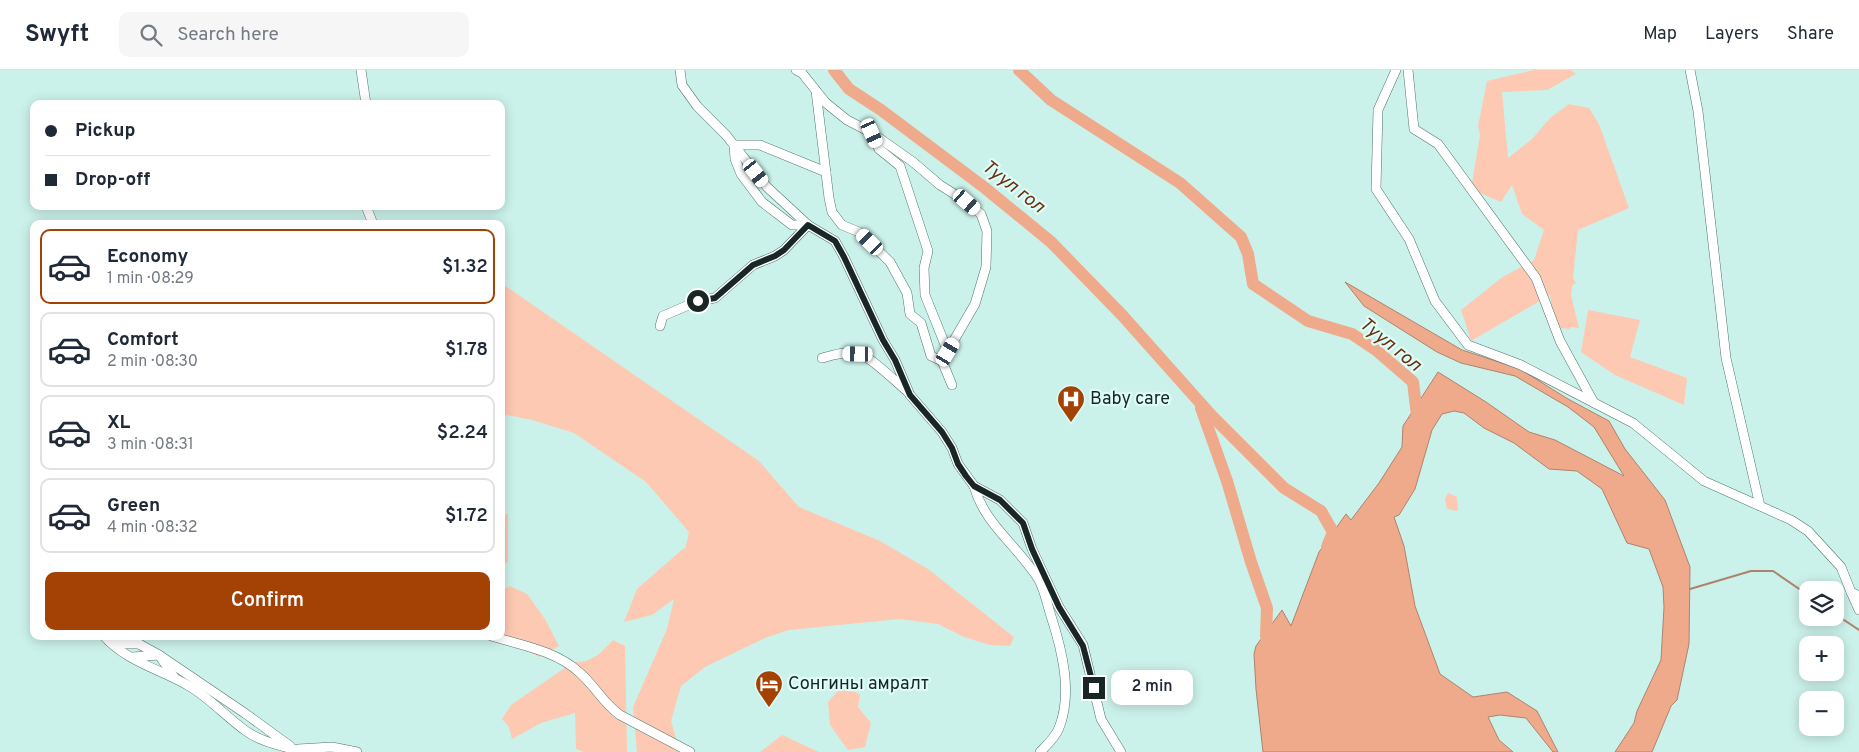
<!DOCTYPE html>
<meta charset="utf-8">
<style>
body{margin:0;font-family:Overpass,sans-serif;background:#f6f6f7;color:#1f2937;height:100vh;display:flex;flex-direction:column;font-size:19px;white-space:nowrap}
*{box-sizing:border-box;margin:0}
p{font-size:16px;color:#747a83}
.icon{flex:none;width:28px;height:28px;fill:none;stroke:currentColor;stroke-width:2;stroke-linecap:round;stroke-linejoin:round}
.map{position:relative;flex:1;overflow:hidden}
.sheet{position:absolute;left:30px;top:150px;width:475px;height:420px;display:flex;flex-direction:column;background:#fff;border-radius:10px;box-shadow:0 2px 12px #0003}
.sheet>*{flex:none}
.top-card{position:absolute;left:30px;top:30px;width:475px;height:110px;border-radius:10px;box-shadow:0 2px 12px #0003;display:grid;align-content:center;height:110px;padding:0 15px;background:#fff}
.buttons{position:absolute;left:1799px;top:511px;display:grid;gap:10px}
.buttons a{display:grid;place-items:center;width:45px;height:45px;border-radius:10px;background:#fff;box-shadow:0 2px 12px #0003;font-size:25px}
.end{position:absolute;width:22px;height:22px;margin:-11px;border:6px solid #182725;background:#fff;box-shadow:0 0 0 2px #fff}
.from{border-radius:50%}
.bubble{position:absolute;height:35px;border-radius:10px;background:#fff;box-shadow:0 2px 12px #0003;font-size:16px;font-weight:600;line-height:35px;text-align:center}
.car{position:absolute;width:15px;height:30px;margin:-15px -8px;border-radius:6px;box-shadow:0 0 4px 1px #0007;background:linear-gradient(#fff 24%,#345 0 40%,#fff 0 76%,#345 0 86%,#fff 0)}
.top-card b{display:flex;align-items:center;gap:18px;height:48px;font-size:19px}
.top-card b+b{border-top:1px solid #e0e1e3}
.top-card i{width:12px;height:12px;background:#1f2937}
ul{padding:9px 0 0;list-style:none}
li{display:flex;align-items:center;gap:15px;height:75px;margin:0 10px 8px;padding:0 5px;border:2px solid #e0e1e3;border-radius:10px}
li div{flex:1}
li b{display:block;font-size:19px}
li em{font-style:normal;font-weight:600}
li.selected{border-color:#a44105}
li>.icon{width:45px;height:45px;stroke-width:1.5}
.button{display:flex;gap:10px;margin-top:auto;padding:10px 15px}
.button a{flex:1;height:58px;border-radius:10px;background:#a44105;color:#fff;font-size:20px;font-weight:600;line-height:58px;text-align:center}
header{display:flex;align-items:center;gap:30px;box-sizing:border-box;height:70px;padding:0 25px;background:#fff;border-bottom:1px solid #e0e1e3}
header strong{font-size:24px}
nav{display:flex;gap:28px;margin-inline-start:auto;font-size:18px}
.search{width:350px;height:45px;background:#f6f6f7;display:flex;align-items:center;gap:12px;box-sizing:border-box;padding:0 18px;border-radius:10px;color:#747a83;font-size:19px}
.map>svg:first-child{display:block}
.green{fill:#fec9b2}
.water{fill:#efaa8c;stroke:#ae836d}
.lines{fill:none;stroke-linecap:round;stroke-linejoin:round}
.stream{stroke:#ae836d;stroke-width:2}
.river{stroke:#efaa8c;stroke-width:12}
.minor-casing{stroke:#50746d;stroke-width:10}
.minor{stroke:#fff;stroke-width:9}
.route{stroke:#182725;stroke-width:6}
.labels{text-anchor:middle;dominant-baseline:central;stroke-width:4.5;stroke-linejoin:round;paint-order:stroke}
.poi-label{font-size:18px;fill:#182725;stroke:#defdf7;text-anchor:start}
.water-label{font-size:19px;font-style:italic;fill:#6c2e10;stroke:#defdf7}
</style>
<header>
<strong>Swyft</strong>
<div class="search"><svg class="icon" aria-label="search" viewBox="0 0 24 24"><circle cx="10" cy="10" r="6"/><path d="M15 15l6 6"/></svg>Search here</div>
<nav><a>Map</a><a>Layers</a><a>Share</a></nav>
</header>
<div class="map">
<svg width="1859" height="682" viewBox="0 0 1859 682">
<rect width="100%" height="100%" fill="#cbf2ea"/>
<!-- green -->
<g class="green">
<polygon points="1534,0 1571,0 1576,4 1547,20 1502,22 1508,88 1532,69 1550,48 1569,34 1589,38 1599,54 1629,138 1578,160 1573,208 1576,213 1572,216 1571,225 1579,258 1571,257 1569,259 1555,257 1550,225 1471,271 1461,240 1501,208 1534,190 1544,160 1522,144 1512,115 1501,132 1471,119 1480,65 1478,56 1487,11"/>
<polygon points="501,213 759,391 799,437 880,471 928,499 1014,567 1010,576 990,575 964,567 938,554 899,549 789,560 765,568 705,597 681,616 671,651 680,682 637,682 633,637 667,559 674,529 652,545 624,552 637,519 684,478 685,480 689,462 646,412 574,363 532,350 501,344"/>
<polygon points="1588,240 1640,250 1630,287 1687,308 1684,335 1615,305 1581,282"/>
<polygon points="1448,423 1457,427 1458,441 1447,439 1445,429"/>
<polygon points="508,444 508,491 501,499 501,445"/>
<polygon points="510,516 527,524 545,549 559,576 539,587 501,566 501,521"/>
<polygon points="613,570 625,576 627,682 584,682 576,679 575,643 541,653 512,669 509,657 502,649 511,635 572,593 586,591 598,585"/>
<polygon points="844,614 860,625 858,637 871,653 865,677 848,680 830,655 828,632"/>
<polygon points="782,665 819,682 760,682"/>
</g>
<!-- water -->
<polygon class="water" points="1345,212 1462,280 1520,299 1568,329 1609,351 1625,379 1665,430 1690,497 1689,574 1677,630 1671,636 1652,682 1615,682 1634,653 1637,641 1661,590 1664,537 1663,517 1649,479 1627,473 1602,419 1577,401 1549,399 1514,373 1484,358 1464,343 1454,341 1442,344 1432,360 1415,419 1399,445 1394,447 1404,476 1415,536 1440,604 1473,627 1507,622 1537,641 1558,682 1553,682 1526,648 1500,645 1488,647 1499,670 1513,682 1263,682 1256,619 1254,584 1256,576 1282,540 1291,556 1319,482 1346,444 1351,450 1379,413 1402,377 1403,356 1438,302 1486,332 1529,362 1555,370 1624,406 1594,357 1568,337 1515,306 1461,293 1437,282 1364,236"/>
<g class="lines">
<!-- stream -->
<g class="stream">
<polyline points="1690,519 1751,501 1773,501 1808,525"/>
<polyline points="1835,544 1859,560"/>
</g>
<!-- river -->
<g class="river">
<polyline points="834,0 849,19 881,40 985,118 1051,172 1122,245 1211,345 1284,418 1321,441 1333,462 1327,477"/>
<polyline points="1019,0 1051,30 1180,113 1241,167 1248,184 1253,214 1308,251 1352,264 1376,280 1413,312 1418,354"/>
<polyline points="1201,338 1227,411 1251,492 1267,538 1266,566 1269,577"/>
</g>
<!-- minor casing -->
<g class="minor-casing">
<g id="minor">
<polyline points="361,0 366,34"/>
<polyline points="680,0 682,15 697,36 726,65 767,117 808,155 835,171 844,187 883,270 895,290 910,325 942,362 952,378 958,394 974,416 1000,430 1023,453 1032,479 1059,537 1083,575 1101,649 1121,682"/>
<polyline points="796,0 802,3 826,33 847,50 872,63 913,92 940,115 967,132 981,144 987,161 986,197 975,234 942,291"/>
<polyline points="1396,0 1378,40 1376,119 1409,169 1435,231 1468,275 1521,295 1633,353 1704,411 1760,436"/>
<polyline points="1408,0 1414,59 1438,74 1536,208 1560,271 1594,333"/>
<polyline points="1690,0 1698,41 1726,288 1760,436 1791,450 1808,461 1841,497 1851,522 1859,526"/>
<polyline points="816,21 829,128 832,142 842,155 859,162 890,192 907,223 910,244 921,253 931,286 942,291 952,315"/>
<polyline points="872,63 879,79 900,96 928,181 924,198 925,225 948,282"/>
<polyline points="366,136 373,154"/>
<polyline points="808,155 792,155 762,132 741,104 735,89 734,75 760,75 826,102"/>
<polyline points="660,256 663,246 698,231 715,228 753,195 775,186 784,180 808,155"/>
<path d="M822,288c11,-3 24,-7 36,-5 13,4 38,29 50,39"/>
<path d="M974,416c10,38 45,61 65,94 6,11 8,24 12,36 11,34 22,77 8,112 -4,10 -12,17 -19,24"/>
<polyline points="1851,522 1859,540"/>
<path d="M104,566c23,26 56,33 85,50 21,12 37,31 57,45 17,12 38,15 57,21"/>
<polyline points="118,566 119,567"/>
<polyline points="134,566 139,574 159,585 246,644 290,676"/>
<path d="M491,566c30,9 66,15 89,37 15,13 24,31 40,42l70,37"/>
<polyline points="109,571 127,574 139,574"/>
<polyline points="133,587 159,585 174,607"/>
<polyline points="298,679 332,677 357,682"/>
</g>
</g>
<!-- minor -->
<use href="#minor" class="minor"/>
</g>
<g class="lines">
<!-- route -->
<polyline class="route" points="698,231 715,228 753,195 775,186 784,180 808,155 835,171 844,187 883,270 895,290 910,325 942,362 952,378 958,394 966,406 974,416 1000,430 1023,453 1032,479 1059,537 1083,576 1094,618"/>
</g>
<!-- icons -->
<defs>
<g id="hospital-pin" transform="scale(1.4375)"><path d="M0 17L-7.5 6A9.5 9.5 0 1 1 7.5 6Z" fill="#a44105" stroke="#defdf7"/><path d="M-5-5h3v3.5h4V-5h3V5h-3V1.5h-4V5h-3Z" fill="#fff"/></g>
<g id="hotel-pin" transform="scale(1.4375)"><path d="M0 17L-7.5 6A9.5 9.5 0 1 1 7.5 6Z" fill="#a44105" stroke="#defdf7"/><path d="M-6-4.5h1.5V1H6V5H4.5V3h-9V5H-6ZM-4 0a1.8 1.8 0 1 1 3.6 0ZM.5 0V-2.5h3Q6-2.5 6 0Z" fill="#fff"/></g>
</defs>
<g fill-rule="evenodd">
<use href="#hospital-pin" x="1071" y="329"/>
<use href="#hotel-pin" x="769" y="614"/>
</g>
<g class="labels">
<!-- poi labels -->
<g class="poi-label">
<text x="1090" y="329">Baby care</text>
<text x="788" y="614">Сонгины амралт</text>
</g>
<!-- water labels -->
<g class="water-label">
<text transform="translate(1013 117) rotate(38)">Туул гол</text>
<text transform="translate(1390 275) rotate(39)">Туул гол</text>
</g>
</g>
</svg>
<div class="buttons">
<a><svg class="icon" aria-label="layers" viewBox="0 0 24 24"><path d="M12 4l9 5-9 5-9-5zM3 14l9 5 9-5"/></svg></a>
<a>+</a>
<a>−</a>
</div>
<i class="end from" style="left:698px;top:231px"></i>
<i class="end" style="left:1094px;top:618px"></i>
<div class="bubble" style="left:1111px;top:600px;width:82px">2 min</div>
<i class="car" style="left:872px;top:63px;rotate:156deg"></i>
<i class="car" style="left:756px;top:103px;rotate:142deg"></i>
<i class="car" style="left:967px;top:132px;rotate:131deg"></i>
<i class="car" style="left:870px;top:172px;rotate:314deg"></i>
<i class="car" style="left:948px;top:282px;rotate:31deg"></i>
<i class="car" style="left:858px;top:284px;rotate:271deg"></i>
<div class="top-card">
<b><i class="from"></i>Pickup</b>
<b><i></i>Drop-off</b>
</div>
<section class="sheet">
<ul>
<li class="selected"><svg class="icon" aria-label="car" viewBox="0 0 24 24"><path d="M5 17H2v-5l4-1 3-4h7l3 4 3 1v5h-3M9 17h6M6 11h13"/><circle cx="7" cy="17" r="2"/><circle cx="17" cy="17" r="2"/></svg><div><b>Economy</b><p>1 min · 08:29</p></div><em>$1.32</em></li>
<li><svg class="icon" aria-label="car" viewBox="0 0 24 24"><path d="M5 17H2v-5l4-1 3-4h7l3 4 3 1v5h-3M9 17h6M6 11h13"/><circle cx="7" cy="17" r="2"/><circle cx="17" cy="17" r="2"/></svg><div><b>Comfort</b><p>2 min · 08:30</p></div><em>$1.78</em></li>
<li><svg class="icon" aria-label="car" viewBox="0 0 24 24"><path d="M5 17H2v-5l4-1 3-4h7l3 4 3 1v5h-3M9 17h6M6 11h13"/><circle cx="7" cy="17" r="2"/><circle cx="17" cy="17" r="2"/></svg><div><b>XL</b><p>3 min · 08:31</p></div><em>$2.24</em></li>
<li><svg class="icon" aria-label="car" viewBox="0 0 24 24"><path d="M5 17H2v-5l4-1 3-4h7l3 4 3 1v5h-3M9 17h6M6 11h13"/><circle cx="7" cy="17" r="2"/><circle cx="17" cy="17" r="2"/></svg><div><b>Green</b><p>4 min · 08:32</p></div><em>$1.72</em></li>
</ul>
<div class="button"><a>Confirm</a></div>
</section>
</div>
